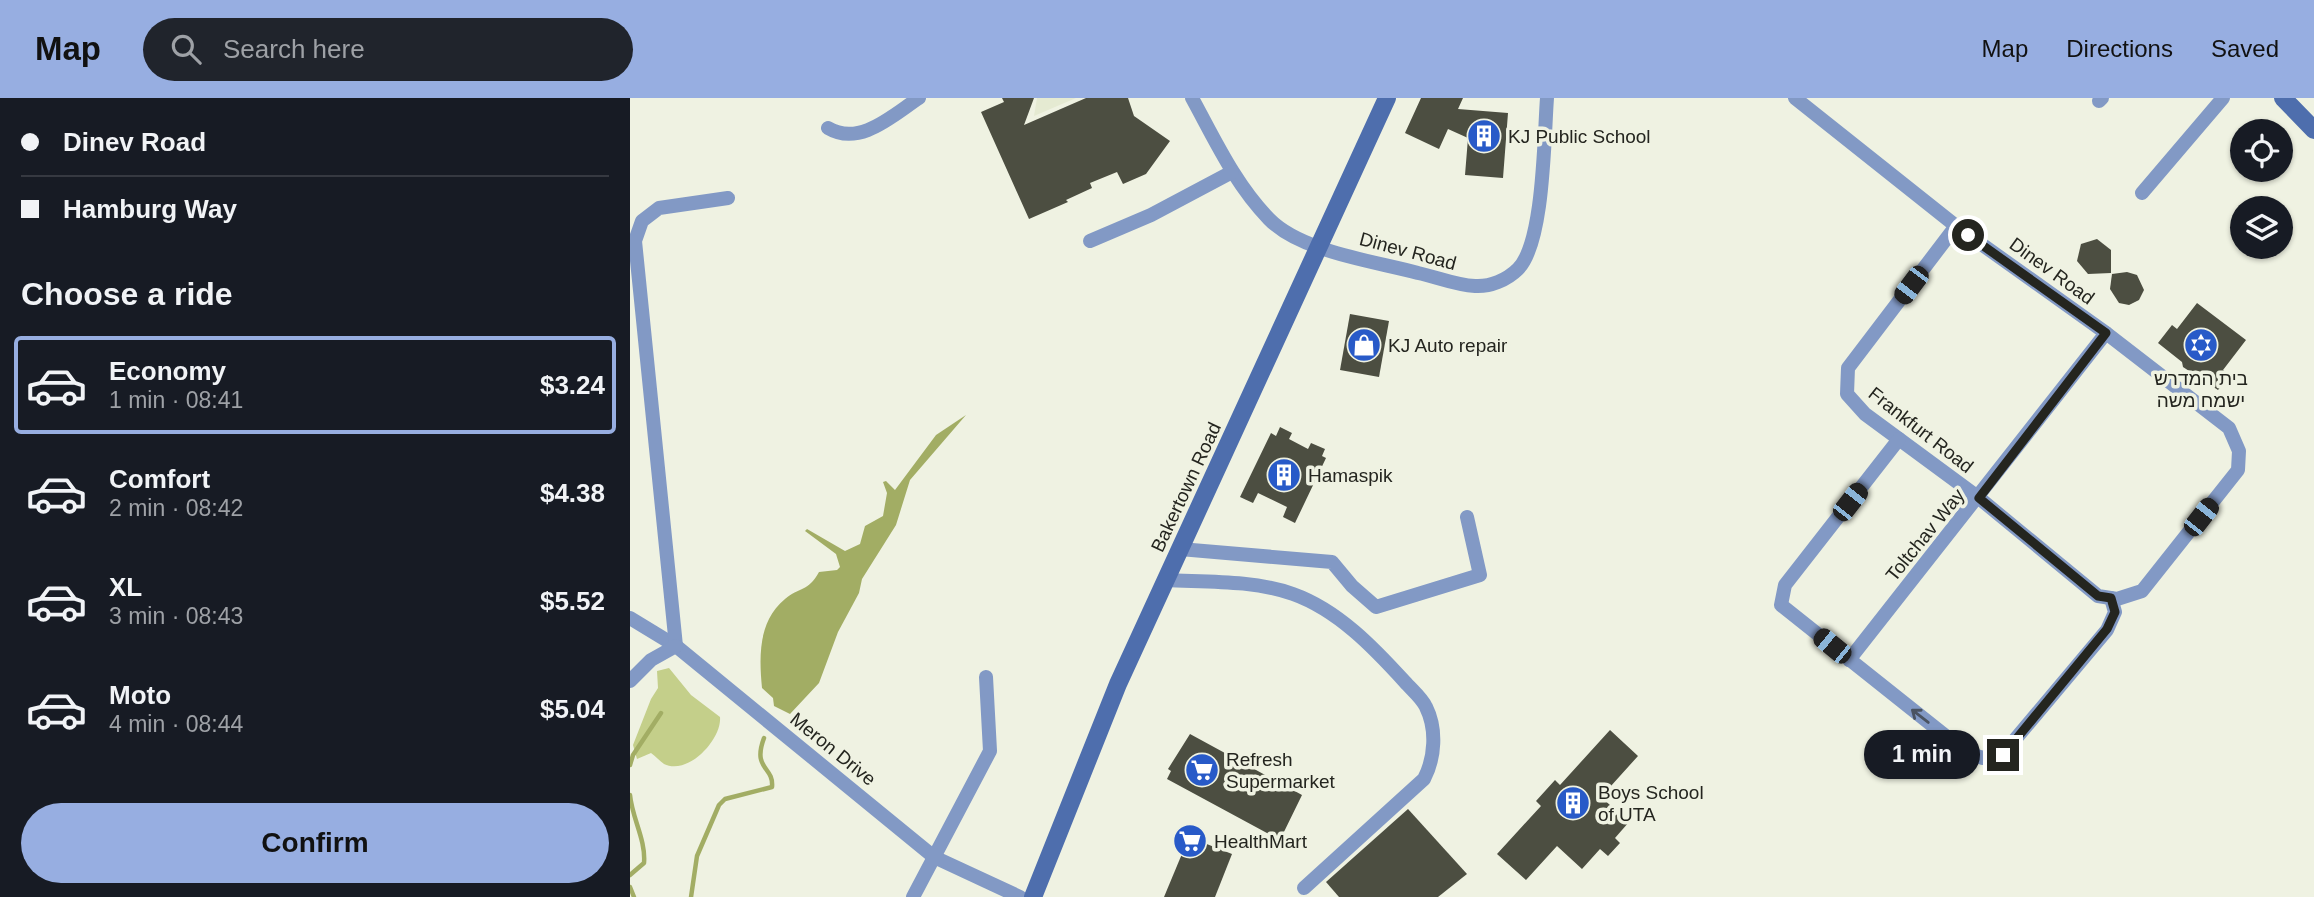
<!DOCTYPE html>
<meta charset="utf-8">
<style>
body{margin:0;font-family:Arial,Heebo,sans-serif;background:#20242c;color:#f1f3f6;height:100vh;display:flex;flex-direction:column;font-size:26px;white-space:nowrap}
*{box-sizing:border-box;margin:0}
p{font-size:23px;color:#9ea1a6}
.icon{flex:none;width:38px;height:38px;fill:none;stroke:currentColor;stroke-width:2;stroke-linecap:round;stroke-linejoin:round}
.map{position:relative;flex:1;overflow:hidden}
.sheet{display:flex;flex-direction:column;background:#171b24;width:630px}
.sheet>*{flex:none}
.banner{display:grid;align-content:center;height:154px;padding:0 21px;background:#171b24}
.buttons{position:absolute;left:1600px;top:21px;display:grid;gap:14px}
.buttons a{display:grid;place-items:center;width:63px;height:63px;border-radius:50%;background:#171b24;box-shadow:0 2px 5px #0004;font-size:35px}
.end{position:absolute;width:32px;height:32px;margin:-16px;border:9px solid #24251f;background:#fff;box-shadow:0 0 0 4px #fff}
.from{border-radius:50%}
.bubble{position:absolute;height:49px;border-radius:24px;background:#171b24;box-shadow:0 2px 5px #0004;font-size:23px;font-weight:600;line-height:49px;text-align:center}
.car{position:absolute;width:21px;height:42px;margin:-21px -10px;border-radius:9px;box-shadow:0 0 5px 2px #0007;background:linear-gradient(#222 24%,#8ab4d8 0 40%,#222 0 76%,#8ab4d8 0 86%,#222 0)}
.banner b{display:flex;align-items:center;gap:24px;height:66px;font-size:26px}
.banner b+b{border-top:2px solid #363941}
.banner i{width:18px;height:18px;background:#f1f3f6}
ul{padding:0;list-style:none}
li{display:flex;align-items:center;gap:21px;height:98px;margin:0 14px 10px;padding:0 7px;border:4px solid transparent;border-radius:7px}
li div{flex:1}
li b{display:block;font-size:26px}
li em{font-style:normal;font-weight:600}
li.selected{border-color:#97aee1}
li>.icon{width:63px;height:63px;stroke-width:1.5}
h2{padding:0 21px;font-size:32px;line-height:84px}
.cta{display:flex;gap:14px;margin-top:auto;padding:14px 21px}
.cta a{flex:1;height:80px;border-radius:42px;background:#97aee1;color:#111;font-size:28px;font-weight:600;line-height:80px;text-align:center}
header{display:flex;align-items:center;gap:42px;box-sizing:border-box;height:98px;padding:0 35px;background:#97aee1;color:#111}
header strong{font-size:33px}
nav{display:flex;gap:38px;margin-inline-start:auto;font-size:24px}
.search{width:490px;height:63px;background:#20242c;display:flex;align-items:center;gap:18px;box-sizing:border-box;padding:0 24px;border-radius:38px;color:#9ea1a6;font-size:26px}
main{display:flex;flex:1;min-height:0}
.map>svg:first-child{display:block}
.built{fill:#e5ead2}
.green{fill:#c4cf8a}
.water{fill:#a2ad64}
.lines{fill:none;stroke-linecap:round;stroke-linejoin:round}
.stream{stroke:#a2ad64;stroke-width:4.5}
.building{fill:#4c4e41}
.street{stroke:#8299c5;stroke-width:14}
.secondary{stroke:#4e6ead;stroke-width:18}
.oneway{stroke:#4a5361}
.route{stroke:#24251f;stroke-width:9}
.labels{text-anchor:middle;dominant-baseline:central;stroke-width:7;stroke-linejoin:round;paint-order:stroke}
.poi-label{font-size:19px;fill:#24251f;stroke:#eff2e2;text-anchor:start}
.street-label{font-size:19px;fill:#24251f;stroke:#eff2e2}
</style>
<header>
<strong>Map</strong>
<div class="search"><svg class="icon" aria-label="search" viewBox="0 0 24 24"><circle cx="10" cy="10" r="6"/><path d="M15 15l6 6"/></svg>Search here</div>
<nav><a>Map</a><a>Directions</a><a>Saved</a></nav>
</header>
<main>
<section class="sheet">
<div class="banner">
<b><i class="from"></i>Dinev Road</b>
<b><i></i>Hamburg Way</b>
</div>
<h2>Choose a ride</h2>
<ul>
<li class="selected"><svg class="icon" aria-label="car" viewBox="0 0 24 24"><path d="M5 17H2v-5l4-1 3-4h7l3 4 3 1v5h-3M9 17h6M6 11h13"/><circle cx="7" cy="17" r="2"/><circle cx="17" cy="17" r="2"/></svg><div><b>Economy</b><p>1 min · 08:41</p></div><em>$3.24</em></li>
<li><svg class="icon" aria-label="car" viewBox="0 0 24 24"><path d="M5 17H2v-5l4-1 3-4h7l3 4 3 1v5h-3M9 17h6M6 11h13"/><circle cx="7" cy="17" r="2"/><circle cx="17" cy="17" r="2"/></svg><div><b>Comfort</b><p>2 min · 08:42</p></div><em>$4.38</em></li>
<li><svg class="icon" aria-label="car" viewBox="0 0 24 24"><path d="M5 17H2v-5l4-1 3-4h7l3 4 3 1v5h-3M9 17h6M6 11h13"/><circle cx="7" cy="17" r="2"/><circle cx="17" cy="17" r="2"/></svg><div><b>XL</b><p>3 min · 08:43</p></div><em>$5.52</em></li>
<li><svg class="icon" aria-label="car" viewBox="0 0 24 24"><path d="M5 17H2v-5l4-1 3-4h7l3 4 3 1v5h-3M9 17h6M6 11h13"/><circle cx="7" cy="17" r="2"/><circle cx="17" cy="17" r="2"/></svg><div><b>Moto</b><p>4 min · 08:44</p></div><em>$5.04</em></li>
</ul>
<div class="cta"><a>Confirm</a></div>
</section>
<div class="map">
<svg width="1684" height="799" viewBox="0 0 1684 799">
<rect width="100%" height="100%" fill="#eff2e2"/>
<!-- built -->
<polygon class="built" points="407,0 446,0 404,18"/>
<!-- green -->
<path class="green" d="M39,570l22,27 29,22c2,22 -32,59 -56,47 -4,-3 -9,-8 -13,-11l-14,6 -4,-14 18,-46 7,-11 -1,-17z"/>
<!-- water -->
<path class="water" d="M336,317l-56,65 -14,45 -34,54 -3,14 -21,39 -19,51 -29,31 -16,-8 -1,-8 -11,-10c-3,-31 -4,-67 23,-89 14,-12 23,-7 34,-27l18,-2 3,-3 -4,-13 -31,-23 2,-2 38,22 15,-7 5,-18 18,-10 4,-23 -4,-11 3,-1 9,9 41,-55z"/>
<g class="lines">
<!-- stream -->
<g class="stream">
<polyline points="0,667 3,657 31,615"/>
<path d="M0,697c2,23 16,45 14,68l-14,12"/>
<polyline points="0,789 4,799"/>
<path d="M61,799l6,-41 22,-51 6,-6 47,-12c2,-21 -20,-17 -8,-49"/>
</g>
</g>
<!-- building -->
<g class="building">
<polygon points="372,0 404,0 394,27 456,0 498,0 504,18 540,43 516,76 493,86 487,74 460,85 462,90 436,102 438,104 399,121 351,14 374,4"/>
<polygon points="791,0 833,0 828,11 878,15 873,80 835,77 838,40 818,31 809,51 775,35"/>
<polygon points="1467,141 1481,152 1481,175 1458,176 1447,163 1451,146"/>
<polygon points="1497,174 1507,177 1514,192 1509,202 1499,207 1489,205 1480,191 1482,176"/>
<polygon points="1567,205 1616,242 1593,272 1600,277 1588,292 1553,269 1552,264 1528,245 1542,227 1547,231"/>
<polygon points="720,216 759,223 749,279 710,272"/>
<polygon points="650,329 662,335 659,341 678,351 681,345 695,351 692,358 696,360 665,425 653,419 657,409 628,395 623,405 610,399 641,335 646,338"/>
<polygon points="980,632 1008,658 971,699 999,724 985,740 990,745 978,758 970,751 952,771 927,748 896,782 867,756 911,708 906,703 925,682 930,687"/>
<polygon points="560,636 672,697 650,742 537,681 541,673 538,671"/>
<polygon points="778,711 837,776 808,799 709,799 696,784"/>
<polygon points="559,739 602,756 585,799 534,799"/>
</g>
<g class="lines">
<!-- street -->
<g class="street">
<path d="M562,0c23,42 43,86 77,121 32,33 105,42 149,54 19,4 37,12 57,13 15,1 32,-6 43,-17 26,-26 26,-132 29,-171"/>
<polyline points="1165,0 1326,128 1476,235 1599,330 1609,353 1608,372 1512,493 1487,501 1468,498 1349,400 1235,316 1217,296 1218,270 1326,128"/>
<polyline points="1469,3 1472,0"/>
<path d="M198,30c32,19 65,-13 91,-30"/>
<polyline points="1512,95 1593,0"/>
<polyline points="460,143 521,117 602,74"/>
<polyline points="1269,341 1155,487 1151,507 1337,655 1353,660 1372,657 1477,532 1485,514 1481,500"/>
<polyline points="550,451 702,464 722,488 746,509 850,477 837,419"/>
<path d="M536,482c40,2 88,0 127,14 45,16 81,54 112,88 7,8 17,16 21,25 11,22 9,51 -2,72l-120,109"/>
<polyline points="0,520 46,548 304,759 390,799"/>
<polyline points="46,548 5,143 12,123 29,110 98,100"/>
<polyline points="1219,562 1476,235"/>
<polyline points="0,583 21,562 46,548"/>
<polyline points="283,799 360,653 356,579"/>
</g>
<!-- secondary -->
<g class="secondary">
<polyline points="1653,0 1684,32"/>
<polyline points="403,799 488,586 757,0"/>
</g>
</g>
<!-- one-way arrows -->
<defs><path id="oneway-shaft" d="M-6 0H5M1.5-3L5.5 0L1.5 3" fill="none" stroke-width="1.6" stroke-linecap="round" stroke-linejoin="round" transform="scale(1.75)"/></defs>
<use class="oneway" href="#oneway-shaft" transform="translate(1290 618) rotate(-142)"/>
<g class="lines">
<!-- route -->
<polyline class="route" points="1338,137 1476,235 1349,400 1468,498 1481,500 1485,514 1477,531 1373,657"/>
</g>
<!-- icons -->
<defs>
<g id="building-disc" transform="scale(1.75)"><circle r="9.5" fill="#285ac8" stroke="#eff2e2"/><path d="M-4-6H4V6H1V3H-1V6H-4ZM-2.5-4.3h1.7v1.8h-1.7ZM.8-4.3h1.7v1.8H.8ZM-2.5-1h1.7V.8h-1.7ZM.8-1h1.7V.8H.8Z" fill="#fff"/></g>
<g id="shop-disc" transform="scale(1.75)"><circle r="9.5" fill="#285ac8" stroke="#eff2e2"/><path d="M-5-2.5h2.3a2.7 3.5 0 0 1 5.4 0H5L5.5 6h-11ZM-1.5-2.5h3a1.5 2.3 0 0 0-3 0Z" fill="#fff"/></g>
<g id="synagogue-disc" transform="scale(1.75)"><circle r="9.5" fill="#285ac8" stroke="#eff2e2"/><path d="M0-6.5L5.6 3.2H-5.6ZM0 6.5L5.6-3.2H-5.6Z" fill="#fff"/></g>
<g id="supermarket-disc" transform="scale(1.75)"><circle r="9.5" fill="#285ac8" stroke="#eff2e2"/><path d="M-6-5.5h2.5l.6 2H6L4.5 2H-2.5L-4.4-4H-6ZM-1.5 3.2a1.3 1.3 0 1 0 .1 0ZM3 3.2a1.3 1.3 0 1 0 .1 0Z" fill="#fff"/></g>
</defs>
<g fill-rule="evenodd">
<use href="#building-disc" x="854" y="38"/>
<use href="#shop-disc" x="734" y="247"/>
<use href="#synagogue-disc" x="1571" y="247"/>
<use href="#building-disc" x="654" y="377"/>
<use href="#supermarket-disc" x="572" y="672"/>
<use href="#building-disc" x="943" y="705"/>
<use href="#supermarket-disc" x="560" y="743"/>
</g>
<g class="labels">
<!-- poi labels -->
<g class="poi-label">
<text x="878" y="38">KJ Public School</text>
<text x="758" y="247">KJ Auto repair</text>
<text x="1571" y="280" text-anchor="middle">בית המדרש<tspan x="1571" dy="22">ישמח משה</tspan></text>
<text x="678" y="377">Hamaspik</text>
<text x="596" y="661">Refresh<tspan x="596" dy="22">Supermarket</tspan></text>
<text x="968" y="694">Boys School<tspan x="968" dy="22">of UTA</tspan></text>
<text x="584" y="743">HealthMart</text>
</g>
<!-- street labels -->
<g class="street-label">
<text transform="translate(778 153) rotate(15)">Dinev Road</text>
<text transform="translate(1422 173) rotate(36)">Dinev Road</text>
<text transform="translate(1291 332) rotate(38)">Frankfurt Road</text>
<text transform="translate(556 389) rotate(-65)">Bakertown Road</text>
<text transform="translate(1295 437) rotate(-51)">Toltchav Way</text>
<text transform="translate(203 651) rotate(39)">Meron Drive</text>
</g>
</g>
</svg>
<div class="buttons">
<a><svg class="icon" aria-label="locate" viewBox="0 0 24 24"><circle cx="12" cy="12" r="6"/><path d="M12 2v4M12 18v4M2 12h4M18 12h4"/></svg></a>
<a><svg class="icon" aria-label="layers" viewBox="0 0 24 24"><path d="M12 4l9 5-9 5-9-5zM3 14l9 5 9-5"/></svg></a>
</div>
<i class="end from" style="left:1338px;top:137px"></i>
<i class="end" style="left:1373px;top:657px"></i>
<div class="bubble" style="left:1234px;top:632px;width:116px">1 min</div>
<i class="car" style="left:1281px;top:187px;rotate:217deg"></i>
<i class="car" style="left:1220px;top:404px;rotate:38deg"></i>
<i class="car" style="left:1571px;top:419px;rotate:38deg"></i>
<i class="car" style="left:1202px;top:548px;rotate:309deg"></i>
</div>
</main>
